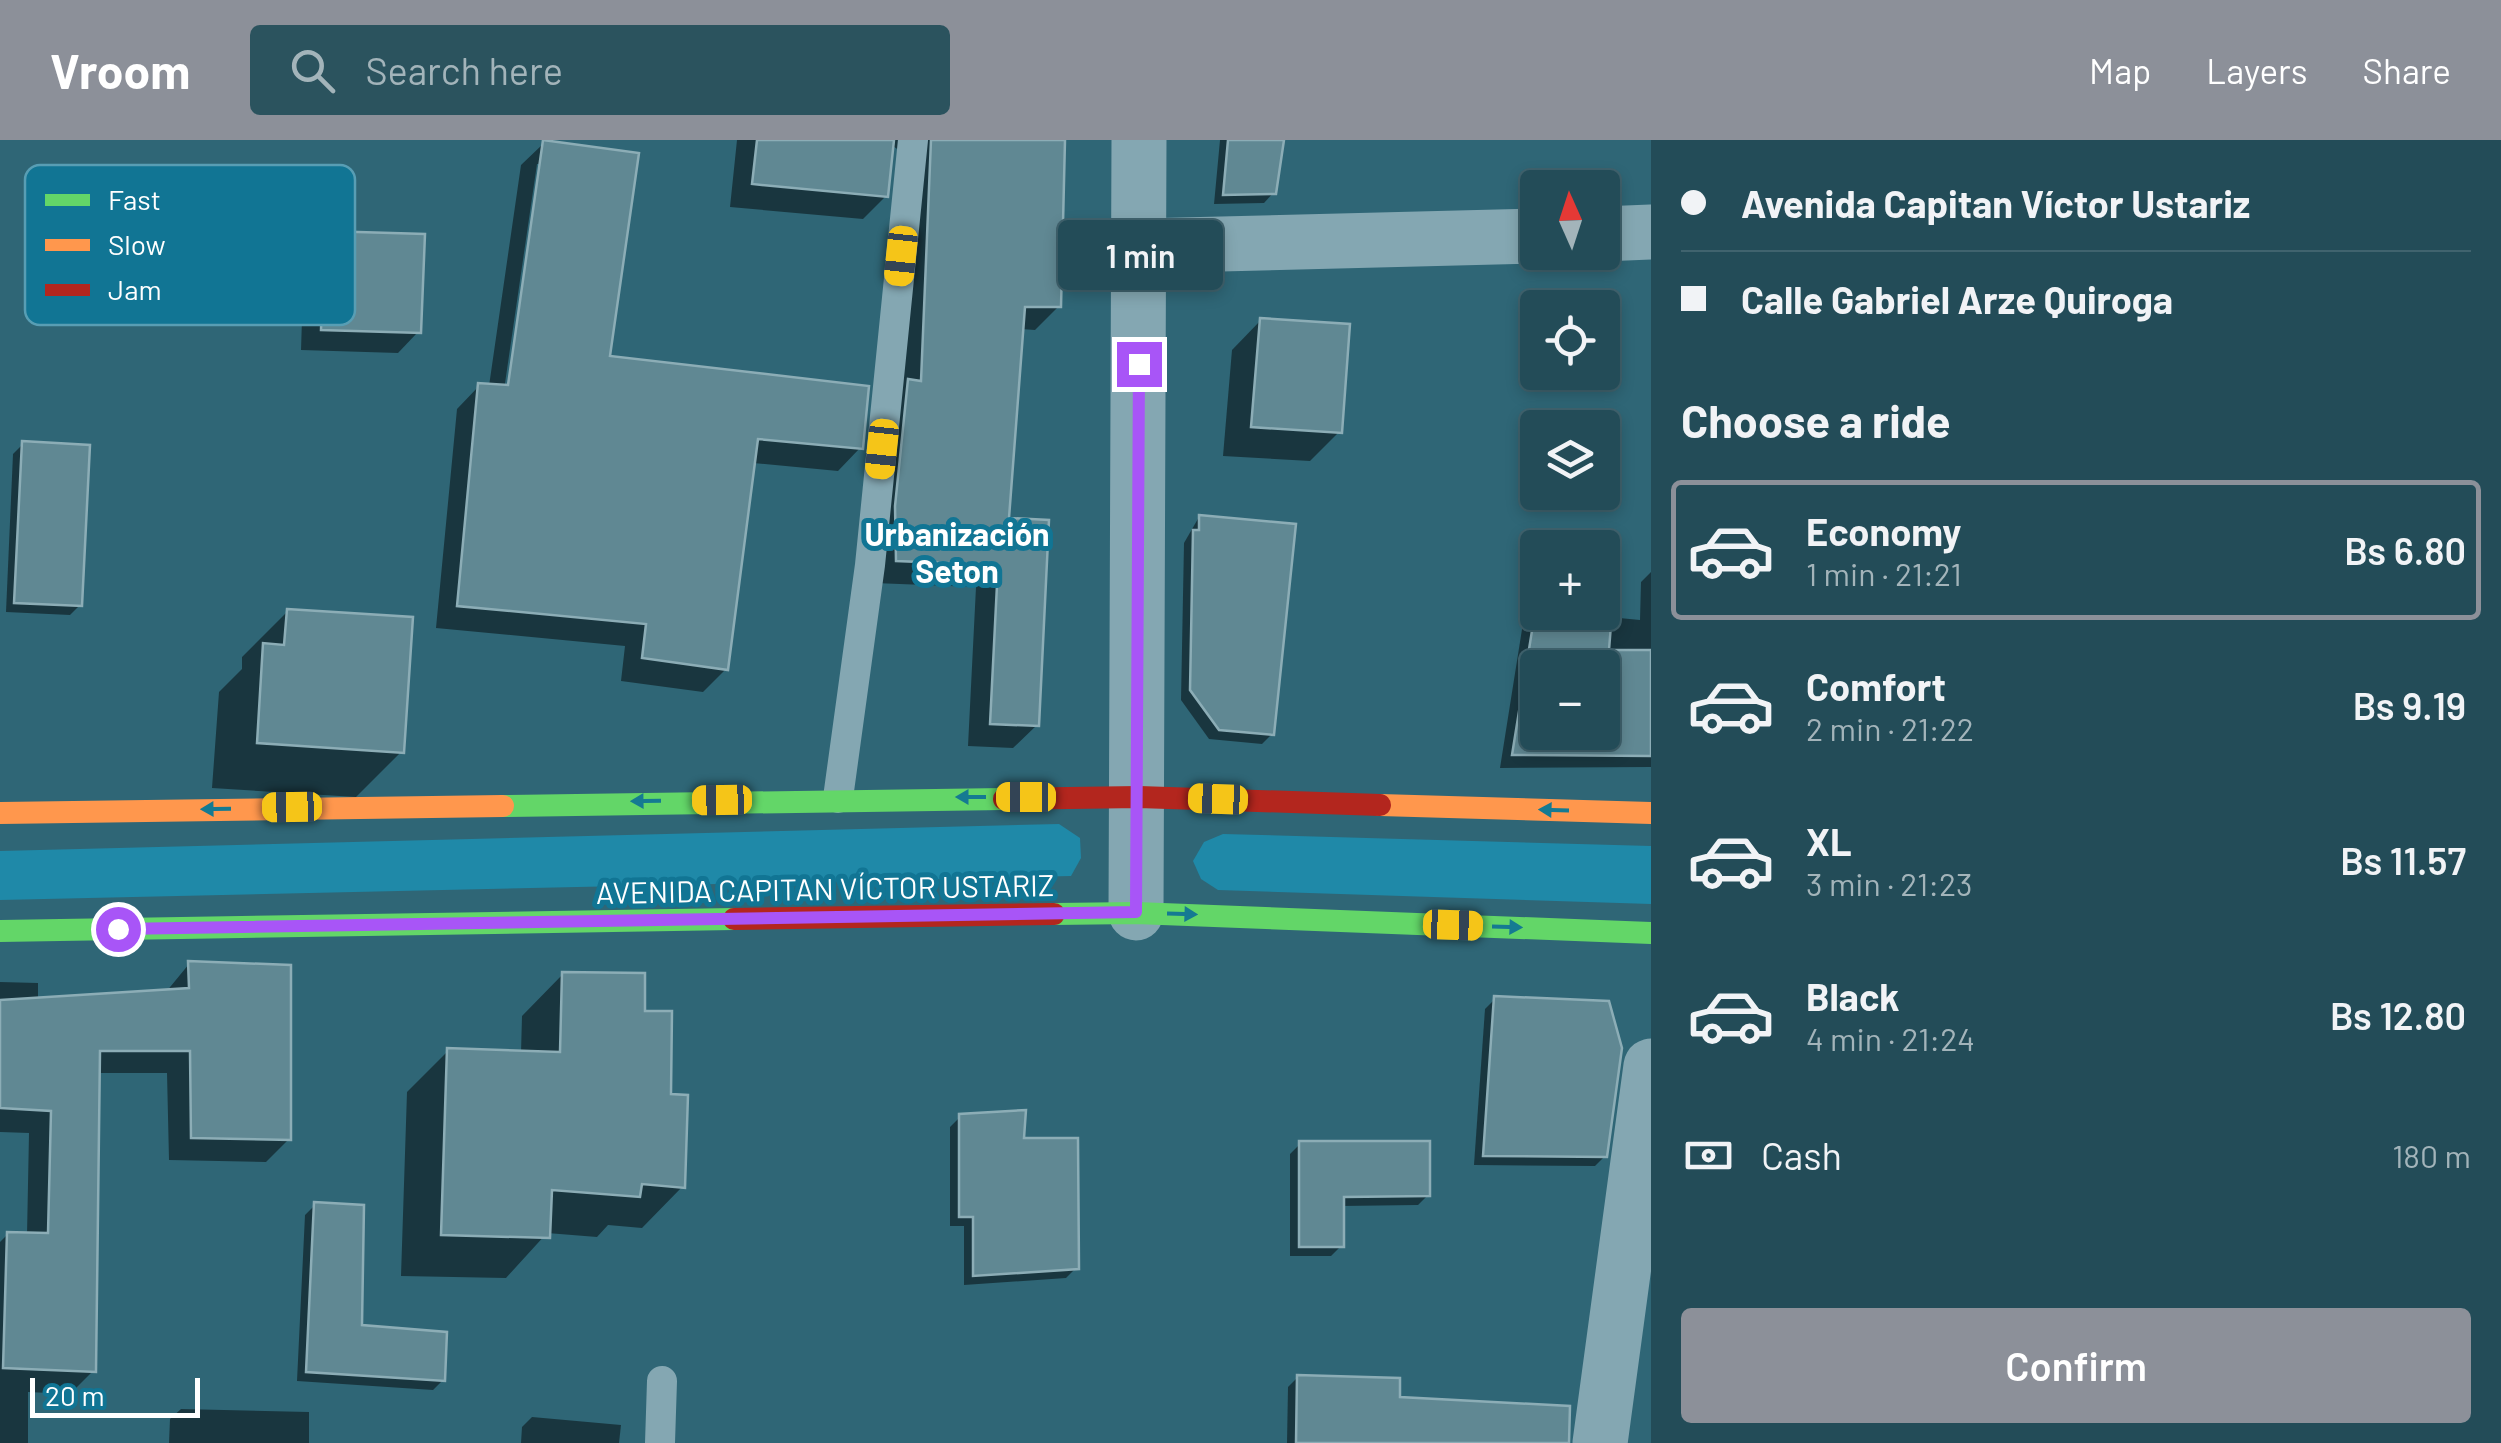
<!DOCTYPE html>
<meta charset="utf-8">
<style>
body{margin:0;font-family:Barlow,sans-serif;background:#2b535e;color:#f1f3f6;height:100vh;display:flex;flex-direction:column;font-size:38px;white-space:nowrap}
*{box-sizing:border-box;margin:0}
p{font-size:32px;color:#a3b4ba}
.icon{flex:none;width:55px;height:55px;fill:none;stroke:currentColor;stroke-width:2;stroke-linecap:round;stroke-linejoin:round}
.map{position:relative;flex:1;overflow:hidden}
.sheet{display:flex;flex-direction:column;background:#234c58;width:850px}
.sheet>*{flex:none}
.guide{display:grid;align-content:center;height:220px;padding:0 30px;background:#234c58}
.needle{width:65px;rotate:357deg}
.controls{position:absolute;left:1520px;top:30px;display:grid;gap:20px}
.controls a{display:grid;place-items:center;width:100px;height:100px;border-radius:10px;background:#234c58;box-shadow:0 5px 15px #0003,0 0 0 2px #40636e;font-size:50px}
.scale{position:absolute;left:30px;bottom:25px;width:170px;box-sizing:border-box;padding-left:10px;border:5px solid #fff;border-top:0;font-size:28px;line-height:35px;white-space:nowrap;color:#fff;-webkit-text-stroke:8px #117594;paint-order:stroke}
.end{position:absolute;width:45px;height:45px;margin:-22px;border:12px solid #a855f7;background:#fff;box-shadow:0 0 0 5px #fff}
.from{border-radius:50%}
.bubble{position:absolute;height:70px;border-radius:10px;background:#234c58;box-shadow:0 5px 15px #0003,0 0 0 2px #40636e;font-size:32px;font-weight:600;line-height:70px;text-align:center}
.car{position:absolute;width:30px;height:60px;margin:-30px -15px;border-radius:12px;box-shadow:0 0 8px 2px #0007;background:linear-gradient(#f5c518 24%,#345 0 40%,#f5c518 0 76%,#345 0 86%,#f5c518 0)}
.guide b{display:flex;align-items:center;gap:35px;height:95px;font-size:38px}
.guide b+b{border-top:2px solid #40636e}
.guide i{width:25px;height:25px;background:#f1f3f6}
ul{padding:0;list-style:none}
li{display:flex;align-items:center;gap:30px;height:140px;margin:0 20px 15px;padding:0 10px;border:5px solid transparent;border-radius:10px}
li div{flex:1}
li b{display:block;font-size:38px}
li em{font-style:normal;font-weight:600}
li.on{border-color:#8c9099}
li>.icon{width:90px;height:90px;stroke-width:1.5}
h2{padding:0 30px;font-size:45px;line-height:120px}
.pay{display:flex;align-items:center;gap:25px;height:110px;padding:0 30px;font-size:38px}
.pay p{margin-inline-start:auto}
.action{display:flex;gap:20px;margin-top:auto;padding:20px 30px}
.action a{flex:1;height:115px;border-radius:10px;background:#8c9099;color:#fff;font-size:40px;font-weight:600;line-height:115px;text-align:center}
header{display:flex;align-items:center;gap:60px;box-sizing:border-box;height:140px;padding:0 50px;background:#8c9099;color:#fff}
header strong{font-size:48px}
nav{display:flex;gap:55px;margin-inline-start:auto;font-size:35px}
.search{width:700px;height:90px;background:#2b535e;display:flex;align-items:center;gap:25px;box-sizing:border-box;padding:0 35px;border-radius:10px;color:#a3b4ba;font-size:38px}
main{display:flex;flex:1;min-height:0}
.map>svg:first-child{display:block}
.green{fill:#1f89a8}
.shadow{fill:#0007;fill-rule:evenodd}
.building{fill:#608893;stroke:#8cadb6;stroke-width:2.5;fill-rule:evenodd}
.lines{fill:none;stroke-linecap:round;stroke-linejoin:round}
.lane{stroke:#84a7b2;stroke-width:30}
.street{stroke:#84a7b2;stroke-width:55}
.fast{stroke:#63d668;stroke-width:22}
.slow{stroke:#ff974d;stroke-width:22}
.jam{stroke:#b3261e;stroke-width:22}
.oneway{fill:#157a92}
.route{stroke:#a855f7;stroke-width:12}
.labels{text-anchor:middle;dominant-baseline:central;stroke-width:10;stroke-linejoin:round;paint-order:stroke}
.street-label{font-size:30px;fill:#fff;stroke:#117594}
.neighbourhood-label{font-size:32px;font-weight:bold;fill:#fff;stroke:#117594}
.key{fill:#117594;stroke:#589eb4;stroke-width:2.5}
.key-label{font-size:28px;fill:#fff}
</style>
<header>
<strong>Vroom</strong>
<div class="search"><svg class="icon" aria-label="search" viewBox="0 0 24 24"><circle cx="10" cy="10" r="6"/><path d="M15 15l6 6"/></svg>Search here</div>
<nav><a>Map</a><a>Layers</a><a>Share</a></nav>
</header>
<main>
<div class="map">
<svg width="1651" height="1303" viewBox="0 0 1651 1303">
<rect width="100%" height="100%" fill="#2f6676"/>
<!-- green -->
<g class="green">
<polygon points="1059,684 1080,698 1081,718 1071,736 0,760 0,711"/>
<polygon points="1223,694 1651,706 1651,764 1218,750 1201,739 1193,721 1204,702"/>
</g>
<!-- shadow -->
<g class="shadow">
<polygon points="737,0 1063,0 1059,166 1035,190 1021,189 1006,381 1037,585 1013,608 968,606 976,447 874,443 908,17 893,6 886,56 863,79 730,67"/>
<polygon points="1220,0 1282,0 1274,52 1264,63 1214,64"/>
<path d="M544,3l63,216 253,89 -22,23 -85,-8 -27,206 -23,23 -82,-11 4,-35 -189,-18 21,-219 22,-23h10l32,-221zM537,24h5l-34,234 -5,-1z"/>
<polygon points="325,94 418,192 398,213 301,210 304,114"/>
<polygon points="1261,180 1339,292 1310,321 1223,316 1232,210"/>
<polygon points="23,304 80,465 70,475 6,472 13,314"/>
<polygon points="1199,377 1272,594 1262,604 1209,599 1181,560 1184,403"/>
<path d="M1651,432v195l-151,1 23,-145 14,-13 103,10 1,-38zM1538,528h64v64h-64z"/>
<polygon points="288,471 402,611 356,657 212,648 219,552 242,529 242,517"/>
<polygon points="189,824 289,999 266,1022 169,1020 167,933 97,933 93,1231 70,1254 28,1252 28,1303 0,1303 0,1102 8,1094 27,1095 29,993 0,992 0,842 38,843 38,860 166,852"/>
<polygon points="563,834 643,874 669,957 683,1046 642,1088 608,1085 597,1097 547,1093 506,1138 401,1136 407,952 448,911 521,913 522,876"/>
<polygon points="1495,859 1605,1016 1595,1026 1474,1025 1485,869"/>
<polygon points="960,977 1022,1001 1076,1128 1066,1138 964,1145 964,1086 950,1086 950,987"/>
<polygon points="1300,1004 1428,1055 1418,1065 1341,1066 1341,1106 1331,1116 1290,1116 1290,1014"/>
<polygon points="315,1065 359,1187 443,1240 433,1250 297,1241 305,1075"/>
<polygon points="1298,1237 1397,1259 1512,1303 1287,1303 1288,1247"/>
<polygon points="181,1269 309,1272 309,1303 169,1303 170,1279"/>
<polygon points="532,1277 621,1285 619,1303 521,1303 522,1287"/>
</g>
<!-- building -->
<g class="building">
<polygon points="543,0 639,13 610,216 869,246 863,309 758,299 728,530 642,518 646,484 457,466 478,243 508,245"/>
<polygon points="757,0 894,0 888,57 752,44"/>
<polygon points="931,0 1065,0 1061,167 1025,167 1009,378 1049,380 1039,586 990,584 998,425 896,421 895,366 908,239 921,241"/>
<polygon points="1228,0 1284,0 1276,54 1223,55"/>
<polygon points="324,91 425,94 421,193 321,190"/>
<polygon points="1260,178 1350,184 1342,293 1251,287"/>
<polygon points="22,301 90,305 82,466 14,463"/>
<polygon points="1199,375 1296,384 1274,595 1219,590 1190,550 1193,390 1199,390"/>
<polygon points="287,469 413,477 404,613 257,603 263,503 284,505"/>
<path d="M1535,472h77l-3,38h42v106l-139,-1zM1538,528h64v64h-64z"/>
<polygon points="188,821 291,825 291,1000 191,998 190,911 100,911 96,1232 3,1228 7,1092 48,1093 51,971 0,968 0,860 189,848"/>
<polygon points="562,832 645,833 645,871 672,871 671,954 688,955 685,1048 642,1044 640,1057 552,1050 550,1098 441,1095 447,908 560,912"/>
<polygon points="1494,856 1609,861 1622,908 1607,1017 1483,1016"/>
<polygon points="1026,970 1024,998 1078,998 1079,1129 973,1136 973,1077 959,1077 959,974"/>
<polygon points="1299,1001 1430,1001 1430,1056 1344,1057 1344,1107 1299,1107"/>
<polygon points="314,1062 364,1065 362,1185 447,1192 445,1241 306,1232"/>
<polygon points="1297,1235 1400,1238 1400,1257 1570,1266 1569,1303 1296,1303"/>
</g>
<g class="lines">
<!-- lane -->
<g class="lane">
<polyline points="838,658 870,425 913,0"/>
<polyline points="660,1303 662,1241"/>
</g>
<!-- street -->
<g class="street">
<polyline points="1602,94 1651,92"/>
<polyline points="1139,106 1538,96"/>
<polyline points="1136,773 1139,0"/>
<polyline points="1600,1303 1651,926"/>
</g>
<!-- fast -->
<g class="fast">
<polyline points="503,666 1004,659"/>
<polyline points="1054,774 1136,773 1651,793"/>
<polyline points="0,791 734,779"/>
</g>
<!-- slow -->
<g class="slow">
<polyline points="1380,665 1651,673"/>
<polyline points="0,673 503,666"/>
</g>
<!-- jam -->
<g class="jam">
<polyline points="1004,659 1139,657 1380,665"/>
<polyline points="734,779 1054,774"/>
</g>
</g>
<!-- one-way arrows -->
<defs><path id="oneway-solid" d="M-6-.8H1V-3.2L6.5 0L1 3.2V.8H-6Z" transform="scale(2.5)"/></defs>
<g class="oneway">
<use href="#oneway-solid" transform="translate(971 657) rotate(180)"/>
<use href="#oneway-solid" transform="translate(646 661) rotate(179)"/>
<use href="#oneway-solid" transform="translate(216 669) rotate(179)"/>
<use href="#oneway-solid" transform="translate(1554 670) rotate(-178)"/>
<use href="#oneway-solid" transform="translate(1182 774) rotate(2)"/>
<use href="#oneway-solid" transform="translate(1507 787) rotate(2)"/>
</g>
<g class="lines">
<!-- route -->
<polyline class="route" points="118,789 1136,772 1139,224"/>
</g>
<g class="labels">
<!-- street labels -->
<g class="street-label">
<text transform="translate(825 748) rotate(-1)">AVENIDA CAPITAN VÍCTOR USTARIZ</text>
</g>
<!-- neighbourhood labels -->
<g class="neighbourhood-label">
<text x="957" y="393">Urbanización<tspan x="957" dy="37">Seton</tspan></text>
</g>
</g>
<!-- legend -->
<rect x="25" y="25" width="330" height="160" rx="15" class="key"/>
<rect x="45" y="54" width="45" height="12" fill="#63d668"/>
<rect x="45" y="99" width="45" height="12" fill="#ff974d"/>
<rect x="45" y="144" width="45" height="12" fill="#b3261e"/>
<g class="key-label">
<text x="108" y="70">Fast</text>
<text x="108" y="115">Slow</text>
<text x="108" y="160">Jam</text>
</g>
</svg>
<div class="controls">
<a><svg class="needle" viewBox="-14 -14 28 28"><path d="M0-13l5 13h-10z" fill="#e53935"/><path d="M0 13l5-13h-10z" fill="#a3b4ba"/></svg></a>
<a><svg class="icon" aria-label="locate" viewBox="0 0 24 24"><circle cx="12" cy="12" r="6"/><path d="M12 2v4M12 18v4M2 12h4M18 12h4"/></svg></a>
<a><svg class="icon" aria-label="layers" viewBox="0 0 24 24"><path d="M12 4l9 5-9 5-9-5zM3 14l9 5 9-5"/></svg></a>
<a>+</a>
<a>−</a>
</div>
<div class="scale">20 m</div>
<i class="end from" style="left:118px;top:789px"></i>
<i class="end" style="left:1139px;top:224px"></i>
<div class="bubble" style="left:1058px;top:80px;width:165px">1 min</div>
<i class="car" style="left:901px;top:116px;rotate:186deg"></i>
<i class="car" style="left:882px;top:309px;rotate:186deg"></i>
<i class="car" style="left:1026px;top:657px;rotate:270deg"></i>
<i class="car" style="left:1218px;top:659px;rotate:272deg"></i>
<i class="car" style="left:722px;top:660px;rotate:269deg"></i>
<i class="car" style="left:292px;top:667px;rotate:269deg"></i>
<i class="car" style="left:1453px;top:785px;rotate:92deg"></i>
</div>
<section class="sheet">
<div class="guide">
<b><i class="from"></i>Avenida Capitan Víctor Ustariz</b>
<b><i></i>Calle Gabriel Arze Quiroga</b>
</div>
<h2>Choose a ride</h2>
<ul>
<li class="on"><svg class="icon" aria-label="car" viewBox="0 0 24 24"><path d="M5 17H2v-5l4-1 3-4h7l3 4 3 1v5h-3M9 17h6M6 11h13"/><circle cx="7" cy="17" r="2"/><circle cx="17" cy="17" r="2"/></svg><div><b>Economy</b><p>1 min · 21:21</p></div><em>Bs 6.80</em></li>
<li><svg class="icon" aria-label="car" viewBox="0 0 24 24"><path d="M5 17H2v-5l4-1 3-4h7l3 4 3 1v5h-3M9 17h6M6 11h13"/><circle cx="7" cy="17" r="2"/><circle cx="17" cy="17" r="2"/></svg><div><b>Comfort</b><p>2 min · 21:22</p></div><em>Bs 9.19</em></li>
<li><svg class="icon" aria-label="car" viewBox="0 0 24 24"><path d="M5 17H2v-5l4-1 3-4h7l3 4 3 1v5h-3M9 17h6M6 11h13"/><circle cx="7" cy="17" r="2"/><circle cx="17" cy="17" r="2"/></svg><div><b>XL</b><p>3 min · 21:23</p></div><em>Bs 11.57</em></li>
<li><svg class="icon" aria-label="car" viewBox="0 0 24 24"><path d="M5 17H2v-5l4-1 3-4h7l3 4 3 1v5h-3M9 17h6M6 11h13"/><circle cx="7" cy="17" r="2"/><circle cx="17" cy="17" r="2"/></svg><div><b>Black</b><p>4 min · 21:24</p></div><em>Bs 12.80</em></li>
</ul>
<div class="pay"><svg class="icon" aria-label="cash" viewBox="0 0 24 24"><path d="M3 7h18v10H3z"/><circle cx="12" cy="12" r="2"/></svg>Cash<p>180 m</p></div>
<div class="action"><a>Confirm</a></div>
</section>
</main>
